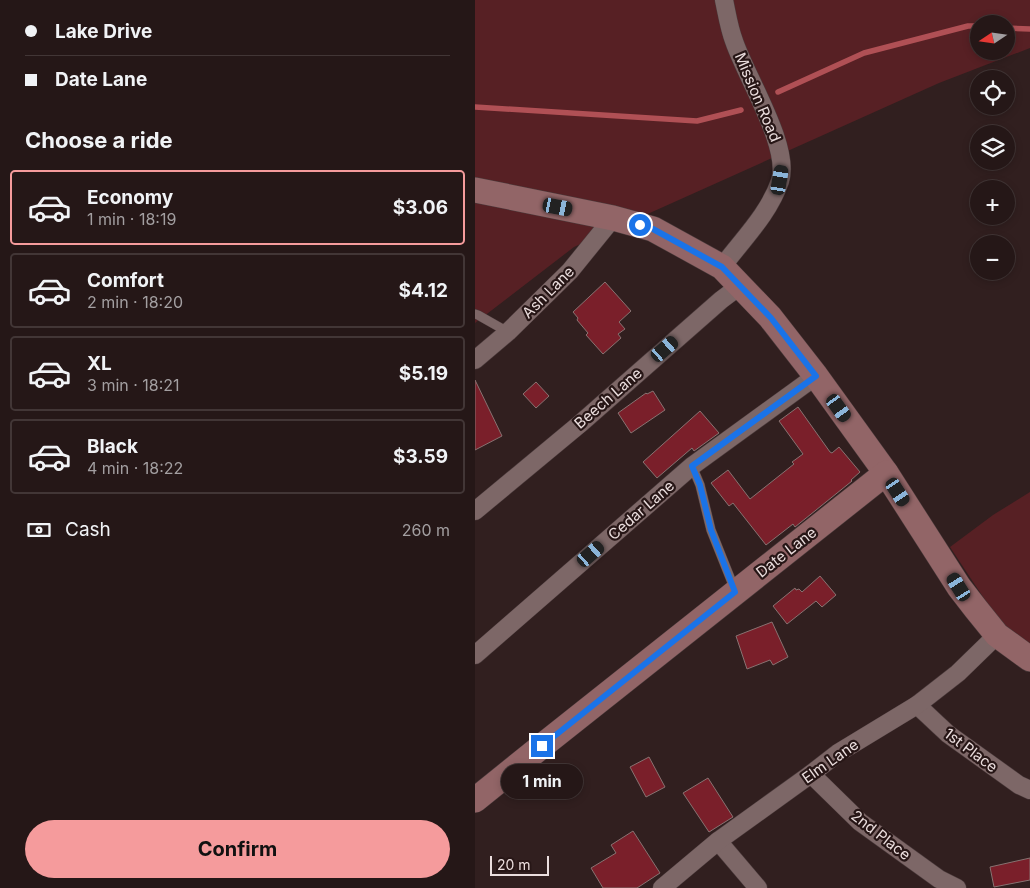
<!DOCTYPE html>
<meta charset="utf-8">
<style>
body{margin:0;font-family:Inter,sans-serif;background:#312424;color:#f1f3f6;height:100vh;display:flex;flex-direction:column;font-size:19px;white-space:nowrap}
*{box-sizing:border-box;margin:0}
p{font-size:16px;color:#a39fa1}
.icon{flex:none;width:28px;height:28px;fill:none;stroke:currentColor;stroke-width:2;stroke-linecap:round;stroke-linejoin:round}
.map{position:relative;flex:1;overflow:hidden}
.sheet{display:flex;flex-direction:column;background:#251717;width:475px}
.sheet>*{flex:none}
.top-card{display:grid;align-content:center;height:110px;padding:0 25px;background:#251717}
.needle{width:32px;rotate:257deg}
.fabs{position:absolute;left:495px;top:15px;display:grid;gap:10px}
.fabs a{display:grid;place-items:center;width:45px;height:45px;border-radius:50%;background:#251717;box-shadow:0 2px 8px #0003,0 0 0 1px #423636;font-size:25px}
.scale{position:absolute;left:15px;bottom:12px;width:59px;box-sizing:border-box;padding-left:5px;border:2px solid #ebdede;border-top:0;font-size:14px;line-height:18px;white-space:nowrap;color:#ebdede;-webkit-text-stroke:4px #271616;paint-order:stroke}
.end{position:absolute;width:22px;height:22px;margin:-11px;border:6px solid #1a73e8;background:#fff;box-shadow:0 0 0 2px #fff}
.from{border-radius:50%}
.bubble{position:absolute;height:35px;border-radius:18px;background:#251717;box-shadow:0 2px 8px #0003,0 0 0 1px #423636;font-size:16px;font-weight:700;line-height:35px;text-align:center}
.car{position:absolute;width:15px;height:30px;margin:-15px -8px;border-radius:6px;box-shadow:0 0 4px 1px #0007;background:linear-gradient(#222 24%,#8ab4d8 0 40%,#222 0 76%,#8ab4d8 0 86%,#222 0)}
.top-card b{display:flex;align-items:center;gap:18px;height:48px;font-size:19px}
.top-card b+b{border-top:1px solid #423636}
.top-card i{width:12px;height:12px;background:#f1f3f6}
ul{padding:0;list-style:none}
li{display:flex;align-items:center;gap:15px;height:75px;margin:0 10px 8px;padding:0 15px;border:2px solid #423636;border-radius:5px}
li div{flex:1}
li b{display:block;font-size:19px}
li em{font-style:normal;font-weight:700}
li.current{border-color:#f59b9c}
li>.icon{width:45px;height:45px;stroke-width:1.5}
h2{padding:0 25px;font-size:22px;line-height:60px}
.pay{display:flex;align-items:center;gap:12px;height:55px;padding:0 25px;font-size:19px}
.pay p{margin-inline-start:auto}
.primary-button{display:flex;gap:10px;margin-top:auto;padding:10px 25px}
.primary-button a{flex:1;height:58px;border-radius:30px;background:#f59b9c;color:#111;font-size:20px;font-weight:700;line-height:58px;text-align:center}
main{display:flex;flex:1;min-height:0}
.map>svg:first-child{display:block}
.green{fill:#572024;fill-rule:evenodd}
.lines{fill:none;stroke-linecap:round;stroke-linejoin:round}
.stream{stroke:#b05055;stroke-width:5.5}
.building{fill:#7a1f2a;stroke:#887271}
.lane-casing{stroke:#4b3b3c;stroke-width:10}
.street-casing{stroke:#4b3b3c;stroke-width:19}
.secondary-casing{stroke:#4b3b3c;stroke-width:26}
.lane{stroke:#7d6767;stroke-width:9}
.street{stroke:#7d6767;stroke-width:18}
.secondary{stroke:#926567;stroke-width:25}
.route{stroke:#1a73e8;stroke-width:6}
.labels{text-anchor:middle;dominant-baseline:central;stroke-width:4.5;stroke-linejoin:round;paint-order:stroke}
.street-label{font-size:15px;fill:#ebdede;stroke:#271616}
</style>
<main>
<section class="sheet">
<div class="top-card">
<b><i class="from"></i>Lake Drive</b>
<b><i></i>Date Lane</b>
</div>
<h2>Choose a ride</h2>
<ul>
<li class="current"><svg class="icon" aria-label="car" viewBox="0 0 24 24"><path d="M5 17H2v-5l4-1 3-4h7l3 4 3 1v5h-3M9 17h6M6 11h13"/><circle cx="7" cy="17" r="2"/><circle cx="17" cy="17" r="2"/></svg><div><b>Economy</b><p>1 min · 18:19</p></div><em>$3.06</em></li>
<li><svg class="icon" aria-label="car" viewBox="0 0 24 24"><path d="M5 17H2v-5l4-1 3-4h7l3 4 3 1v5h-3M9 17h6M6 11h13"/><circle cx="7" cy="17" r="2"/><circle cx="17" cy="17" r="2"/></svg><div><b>Comfort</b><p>2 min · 18:20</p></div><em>$4.12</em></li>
<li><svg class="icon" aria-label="car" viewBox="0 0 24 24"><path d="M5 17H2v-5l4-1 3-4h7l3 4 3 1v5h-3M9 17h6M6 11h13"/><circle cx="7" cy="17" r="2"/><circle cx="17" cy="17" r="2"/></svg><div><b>XL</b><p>3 min · 18:21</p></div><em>$5.19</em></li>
<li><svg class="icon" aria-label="car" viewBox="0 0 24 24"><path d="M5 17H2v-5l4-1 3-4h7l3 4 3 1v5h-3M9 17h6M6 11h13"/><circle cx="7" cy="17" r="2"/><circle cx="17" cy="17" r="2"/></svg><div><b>Black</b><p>4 min · 18:22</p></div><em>$3.59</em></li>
</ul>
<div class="pay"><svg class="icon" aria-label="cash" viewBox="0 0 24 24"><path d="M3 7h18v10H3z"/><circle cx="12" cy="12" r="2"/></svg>Cash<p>260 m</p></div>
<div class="primary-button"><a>Confirm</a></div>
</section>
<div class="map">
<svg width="555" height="888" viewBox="0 0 555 888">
<rect width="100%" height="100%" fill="#311f1f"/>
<!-- green -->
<g class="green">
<path d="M0,0h555v48l-91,35 -365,164 -99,76zM504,24h27v27h-27z"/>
<polygon points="555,492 555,659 545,653 475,547 518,515"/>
</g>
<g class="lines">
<!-- stream -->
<g class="stream">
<polyline points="531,28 555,29"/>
<polyline points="303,92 389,53 493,26 504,26"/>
<polyline points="0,107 222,121 266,110"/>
</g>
</g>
<!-- building -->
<g class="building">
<polygon points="130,282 156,311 144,322 150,329 143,334 146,338 128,354 111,335 113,333 102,320 103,318 98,312"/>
<polygon points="0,380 27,436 0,450"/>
<polygon points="61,382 74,396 61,408 48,394"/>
<polygon points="178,391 190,410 156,433 143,413 171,393 172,394"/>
<polygon points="323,407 355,452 357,453 364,447 385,472 376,480 377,481 320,527 318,524 291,545 258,503 254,506 236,483 253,470 275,499 319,464 317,462 328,454 304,421"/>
<polygon points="225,411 244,433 219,451 217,448 182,478 168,462"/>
<polygon points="345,576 361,595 347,607 341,601 312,624 298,606 320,588 321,590 324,589 327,592"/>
<polygon points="297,622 313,657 298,665 295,660 272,669 261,636"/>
<polygon points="174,757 190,787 171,797 155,767"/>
<polygon points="233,778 258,817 234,832 208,793"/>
<polygon points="158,831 185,873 162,888 128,888 116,868 141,853 136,845"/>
<polygon points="555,858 555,880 519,887 515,867"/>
</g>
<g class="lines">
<!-- lane casing -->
<g class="lane-casing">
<g id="lane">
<polyline points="0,314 3,315 33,332"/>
<polyline points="217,466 225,485 236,530 260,590"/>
</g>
</g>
<!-- street casing -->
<g class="street-casing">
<g id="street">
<path d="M247,267c20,-27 47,-53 58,-86 11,-34 -34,-104 -46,-140 -5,-13 -7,-27 -10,-41"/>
<polyline points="0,360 33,332 95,271 138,218"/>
<polyline points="0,511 106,423 246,300 266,285"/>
<polyline points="0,655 217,466 341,376"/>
<polyline points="442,705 473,734 544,785 555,790"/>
<polyline points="336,774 385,822 464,879 482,888"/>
<polyline points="243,841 283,888"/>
<polyline points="187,888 243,841 336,774 363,753 442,705 483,673 522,635"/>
</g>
</g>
<!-- secondary casing -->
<g class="secondary-casing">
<g id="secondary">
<polyline points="0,190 138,218 178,229 247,267 295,317 341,376 411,473 484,587 501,609 522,635 555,659"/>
<polyline points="0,800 67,746 411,473"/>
</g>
</g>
<!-- lane -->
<use href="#lane" class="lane"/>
<!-- street -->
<use href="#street" class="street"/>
<!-- secondary -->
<use href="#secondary" class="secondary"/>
</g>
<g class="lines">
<!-- route -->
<polyline class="route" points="67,746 260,592 236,530 225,485 217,466 341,376 296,318 247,267 178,229 165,225"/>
</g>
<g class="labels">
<!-- street labels -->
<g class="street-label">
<text transform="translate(283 97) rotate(67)">Mission Road</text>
<text transform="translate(73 292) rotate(-45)">Ash Lane</text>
<text transform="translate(133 398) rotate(-41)">Beech Lane</text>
<text transform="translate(166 510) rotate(-41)">Cedar Lane</text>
<text transform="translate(311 552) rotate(-38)">Date Lane</text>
<text transform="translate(496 750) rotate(37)">1st Place</text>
<text transform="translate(355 761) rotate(-35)">Elm Lane</text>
<text transform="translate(406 835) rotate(38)">2nd Place</text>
</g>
</g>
</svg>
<div class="fabs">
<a><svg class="needle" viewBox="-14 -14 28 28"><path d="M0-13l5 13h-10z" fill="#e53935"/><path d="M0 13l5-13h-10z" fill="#a39fa1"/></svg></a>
<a><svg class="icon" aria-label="locate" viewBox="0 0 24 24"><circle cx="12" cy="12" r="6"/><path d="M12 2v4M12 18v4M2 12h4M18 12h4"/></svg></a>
<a><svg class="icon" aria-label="layers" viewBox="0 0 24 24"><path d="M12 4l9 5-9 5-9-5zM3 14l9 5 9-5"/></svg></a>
<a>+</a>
<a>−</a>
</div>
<div class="scale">20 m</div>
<i class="end from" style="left:165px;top:225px"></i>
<i class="end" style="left:67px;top:746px"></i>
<div class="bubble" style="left:26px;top:764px;width:82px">1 min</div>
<i class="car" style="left:305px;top:180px;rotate:10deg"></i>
<i class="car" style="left:83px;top:207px;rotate:101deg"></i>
<i class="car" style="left:190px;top:349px;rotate:49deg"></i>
<i class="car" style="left:364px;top:408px;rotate:144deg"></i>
<i class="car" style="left:423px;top:492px;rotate:147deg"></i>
<i class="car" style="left:116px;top:554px;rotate:49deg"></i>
<i class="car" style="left:484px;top:587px;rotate:328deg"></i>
</div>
</main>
